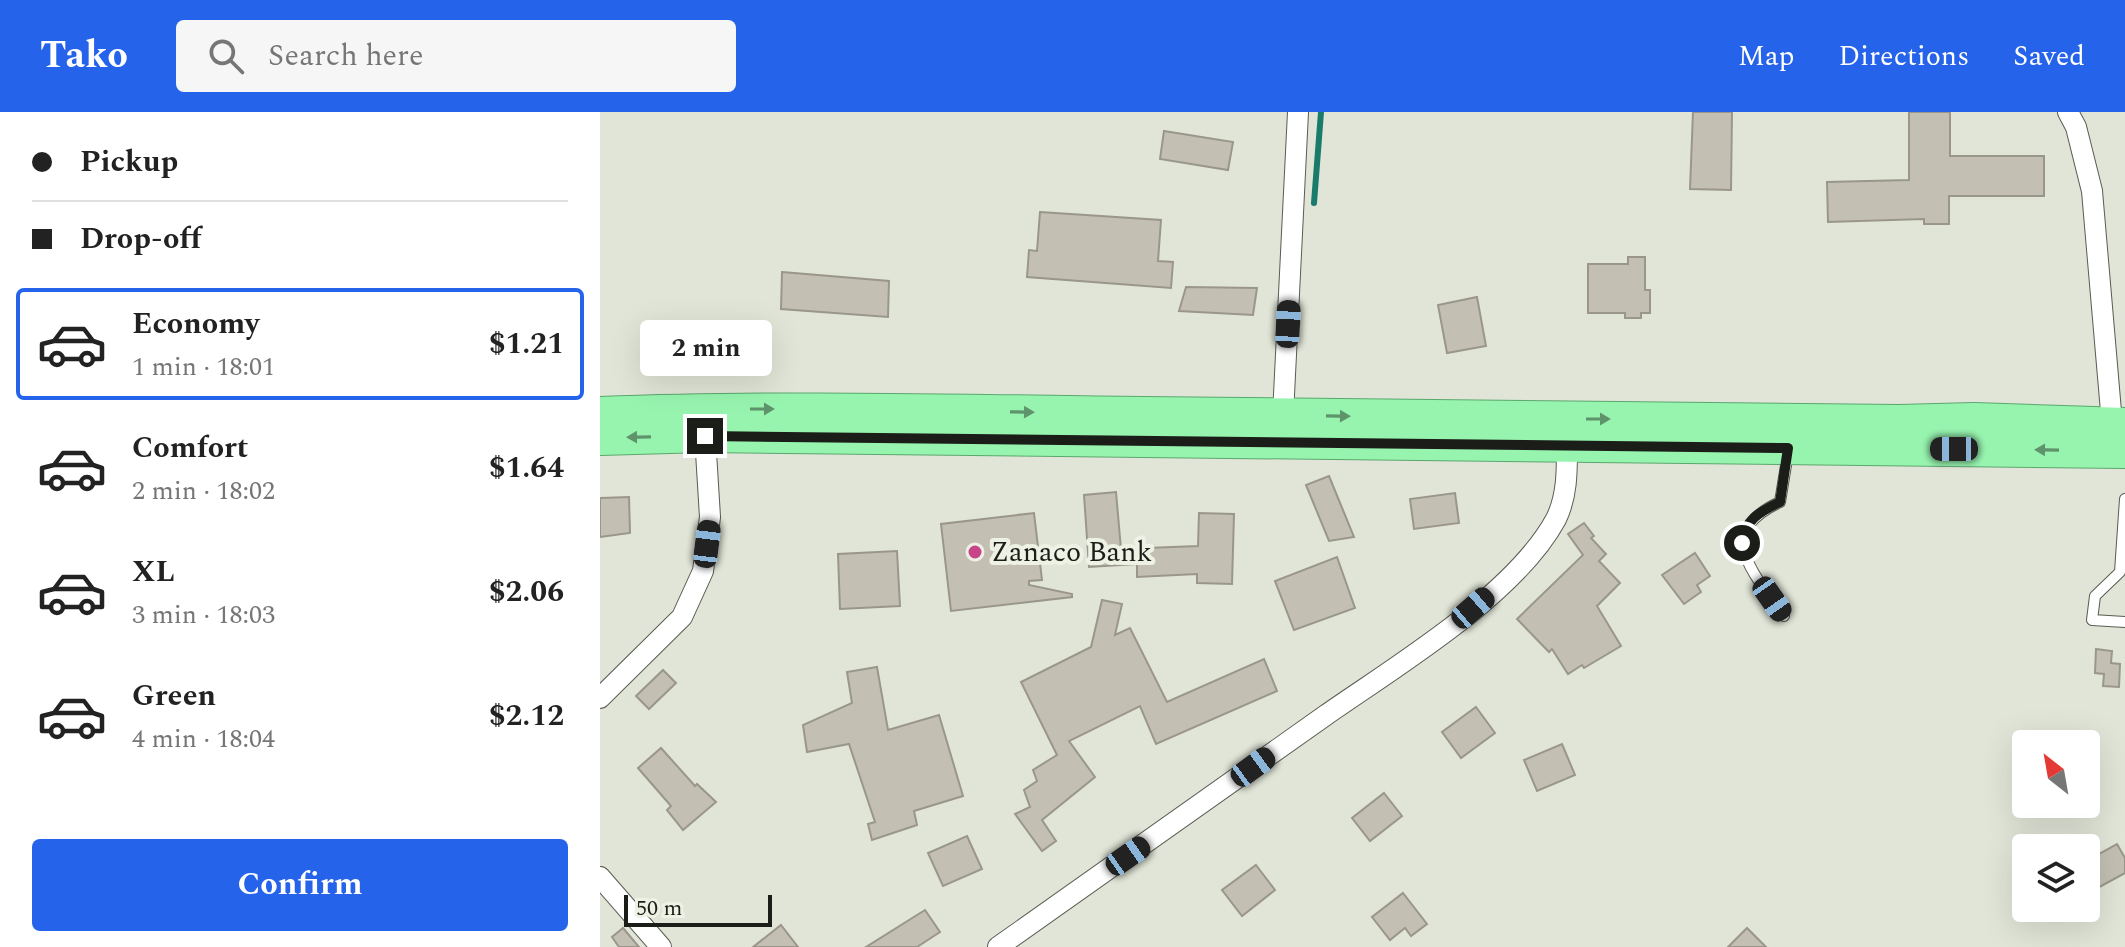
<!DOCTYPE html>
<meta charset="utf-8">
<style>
body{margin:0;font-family:Spectral,serif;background:#f6f6f6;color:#222;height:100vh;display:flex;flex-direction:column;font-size:30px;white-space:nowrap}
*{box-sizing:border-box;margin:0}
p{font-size:26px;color:#767676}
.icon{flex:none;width:44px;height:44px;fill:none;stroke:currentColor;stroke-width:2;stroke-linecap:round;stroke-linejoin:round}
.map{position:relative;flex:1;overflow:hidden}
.details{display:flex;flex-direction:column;background:#fff;width:600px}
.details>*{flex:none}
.banner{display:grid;align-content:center;height:176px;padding:0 32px;background:#fff}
.needle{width:52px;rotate:329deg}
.tools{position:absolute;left:1412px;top:618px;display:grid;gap:16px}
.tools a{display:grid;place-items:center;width:88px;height:88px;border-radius:8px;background:#fff;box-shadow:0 8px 32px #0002;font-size:40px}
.scale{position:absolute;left:24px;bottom:20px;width:148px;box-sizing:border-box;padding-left:8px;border:4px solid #1b1d18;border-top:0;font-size:22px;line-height:28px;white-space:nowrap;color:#1b1d18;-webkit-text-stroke:6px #edf2e4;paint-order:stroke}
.end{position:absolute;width:36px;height:36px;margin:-18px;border:10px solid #1b1d18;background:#fff;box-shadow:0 0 0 4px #fff}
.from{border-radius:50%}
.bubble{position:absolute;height:56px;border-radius:8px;background:#fff;box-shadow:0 8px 32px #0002;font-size:26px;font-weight:700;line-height:56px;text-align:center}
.car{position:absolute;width:24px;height:48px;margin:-24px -12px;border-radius:10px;box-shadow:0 0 6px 2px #0007;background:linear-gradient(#222 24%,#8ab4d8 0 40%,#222 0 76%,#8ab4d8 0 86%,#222 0)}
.banner b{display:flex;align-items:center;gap:28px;height:76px;font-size:30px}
.banner b+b{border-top:2px solid #e0e0e0}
.banner i{width:20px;height:20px;background:#222}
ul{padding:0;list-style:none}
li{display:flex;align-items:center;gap:24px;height:112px;margin:0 16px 12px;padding:0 16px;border:4px solid transparent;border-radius:8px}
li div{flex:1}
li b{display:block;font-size:30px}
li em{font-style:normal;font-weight:700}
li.selected{border-color:#2563eb}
li>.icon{width:72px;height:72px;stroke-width:1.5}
.cta{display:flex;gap:16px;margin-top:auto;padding:16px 32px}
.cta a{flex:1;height:92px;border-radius:8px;background:#2563eb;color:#fff;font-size:32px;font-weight:700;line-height:92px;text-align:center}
header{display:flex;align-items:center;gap:48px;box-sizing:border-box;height:112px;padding:0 40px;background:#2563eb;color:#fff}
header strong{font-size:38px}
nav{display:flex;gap:44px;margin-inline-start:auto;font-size:28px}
.search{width:560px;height:72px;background:#f6f6f6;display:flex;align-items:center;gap:20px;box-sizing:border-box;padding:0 28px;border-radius:8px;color:#767676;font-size:30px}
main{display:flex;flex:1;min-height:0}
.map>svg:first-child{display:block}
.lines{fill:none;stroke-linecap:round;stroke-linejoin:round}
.stream{stroke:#197c6a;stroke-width:6}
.building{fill:#c3c0b3;stroke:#9a978a;stroke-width:2}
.service-casing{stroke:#585c51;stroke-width:12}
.minor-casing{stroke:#585c51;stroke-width:22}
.trunk-casing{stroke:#5ba76d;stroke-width:34}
.service{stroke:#fff;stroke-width:10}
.minor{stroke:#fff;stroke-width:20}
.trunk{stroke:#97f4af;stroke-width:32}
.oneway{fill:#5f936b}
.route{stroke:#1b1d18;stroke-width:10}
.poi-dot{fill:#c9458a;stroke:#edf2e4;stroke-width:3}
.labels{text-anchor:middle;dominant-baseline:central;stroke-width:8;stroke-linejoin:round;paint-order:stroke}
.poi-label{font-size:28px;fill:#1b1d18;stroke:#edf2e4;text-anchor:start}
</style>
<header>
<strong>Tako</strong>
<div class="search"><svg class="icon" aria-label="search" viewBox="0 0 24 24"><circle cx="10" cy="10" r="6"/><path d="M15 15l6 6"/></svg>Search here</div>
<nav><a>Map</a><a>Directions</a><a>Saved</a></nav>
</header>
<main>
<section class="details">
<div class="banner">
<b><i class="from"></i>Pickup</b>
<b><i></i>Drop-off</b>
</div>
<ul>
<li class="selected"><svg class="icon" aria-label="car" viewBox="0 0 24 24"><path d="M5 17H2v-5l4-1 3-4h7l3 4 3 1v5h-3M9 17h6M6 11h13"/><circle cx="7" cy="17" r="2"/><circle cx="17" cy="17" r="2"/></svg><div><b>Economy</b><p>1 min · 18:01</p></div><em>$1.21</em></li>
<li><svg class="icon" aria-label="car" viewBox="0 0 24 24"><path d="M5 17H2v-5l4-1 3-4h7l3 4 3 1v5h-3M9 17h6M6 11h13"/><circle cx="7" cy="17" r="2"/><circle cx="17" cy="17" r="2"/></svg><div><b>Comfort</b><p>2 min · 18:02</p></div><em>$1.64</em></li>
<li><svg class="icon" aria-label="car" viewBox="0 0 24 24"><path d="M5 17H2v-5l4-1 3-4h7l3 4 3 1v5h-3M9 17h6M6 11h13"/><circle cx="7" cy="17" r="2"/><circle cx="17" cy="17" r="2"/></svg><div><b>XL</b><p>3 min · 18:03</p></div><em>$2.06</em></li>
<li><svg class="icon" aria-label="car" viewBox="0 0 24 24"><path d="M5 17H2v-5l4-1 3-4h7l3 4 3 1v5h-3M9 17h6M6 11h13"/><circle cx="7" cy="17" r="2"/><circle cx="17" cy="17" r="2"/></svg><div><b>Green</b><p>4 min · 18:04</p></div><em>$2.12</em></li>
</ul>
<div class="cta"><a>Confirm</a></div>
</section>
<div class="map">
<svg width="1525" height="835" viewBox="0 0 1525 835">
<rect width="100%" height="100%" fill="#e0e5d7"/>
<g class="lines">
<!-- stream -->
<polyline class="stream" points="714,91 721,0"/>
</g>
<!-- building -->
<g class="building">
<polygon points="1093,0 1132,0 1131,78 1090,77"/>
<polygon points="1309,0 1350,0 1350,44 1444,44 1444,84 1349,84 1349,112 1324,112 1324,107 1228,110 1227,70 1309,68"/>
<polygon points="564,19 633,30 628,58 560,47"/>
<polygon points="440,100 561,108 558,149 573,150 571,176 427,165 429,138 437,139"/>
<polygon points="1028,145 1045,145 1045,178 1050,178 1050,201 1041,201 1041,206 1025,206 1025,201 988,201 988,152 1028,152"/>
<polygon points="182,160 289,169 288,205 181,197"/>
<polygon points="586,175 657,176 653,203 579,199"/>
<polygon points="877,185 886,234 847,241 838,193"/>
<polygon points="729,364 754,425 729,429 706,373"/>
<polygon points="516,380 521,437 598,434 599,401 634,402 632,472 597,471 597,462 537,465 537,452 489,455 484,383"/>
<polygon points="855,381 859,411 814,417 810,387"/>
<polygon points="29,385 30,421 0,425 0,386"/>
<polygon points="434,401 442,468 429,469 429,473 472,482 472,485 351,499 341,412"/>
<polygon points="984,411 994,424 991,426 1006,442 999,449 1020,471 997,494 1021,534 984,556 982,553 968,562 952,537 949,540 917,507 983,443 968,422"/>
<polygon points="297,439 300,494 240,497 238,442"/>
<polygon points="1095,441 1110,464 1097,473 1101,480 1084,492 1062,463"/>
<polygon points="737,445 755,496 694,518 675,469"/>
<polygon points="502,488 522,492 515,523 530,516 567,590 664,547 677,579 556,632 540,594 469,629 495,665 442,708 456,729 442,739 415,702 430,695 424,678 437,669 433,658 457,643 421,570 491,535"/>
<polygon points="1496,537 1512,539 1511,551 1520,552 1519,575 1503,574 1504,562 1495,561"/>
<polygon points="277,555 288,618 339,603 363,684 314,699 317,713 272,728 268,712 275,710 249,632 207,640 203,613 252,591 247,560"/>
<polygon points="63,558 76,571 49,597 36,584"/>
<polygon points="876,595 895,621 861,646 842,620"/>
<polygon points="962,632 975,663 937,679 924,648"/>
<polygon points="61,636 95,674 97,672 116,690 83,718 67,698 71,694 38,656"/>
<polygon points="784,681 802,704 770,729 752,706"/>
<polygon points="367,724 382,757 343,774 328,741"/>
<polygon points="1517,732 1525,746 1525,761 1496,777 1486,758 1486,749"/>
<polygon points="656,753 675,778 642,804 622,778"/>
<polygon points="803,781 827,812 811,824 805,816 790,828 772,805"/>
<polygon points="325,798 340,820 317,835 266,835"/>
<polygon points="181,813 198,835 153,835"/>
<polygon points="23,816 39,835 19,835 12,825"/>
<polygon points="1147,816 1166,835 1128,835"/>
</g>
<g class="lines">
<!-- service casing -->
<g class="service-casing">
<g id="service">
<polyline points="1525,387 1520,460 1495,484 1492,508 1525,510"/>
<path d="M1184,504c-31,-44 -71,-83 -4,-114l8,-49"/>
</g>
</g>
<!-- minor casing -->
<g class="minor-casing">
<g id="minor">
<polyline points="1468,0 1476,15 1492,79 1512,311"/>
<polyline points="683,303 698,0"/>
<polyline points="0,586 82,505 103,459 110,405 105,324"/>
<polyline points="0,765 61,835"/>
<path d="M398,835c109,-77 218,-155 328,-232 70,-49 189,-120 230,-196 11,-22 11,-47 11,-71"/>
</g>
</g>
<!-- trunk casing -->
<g class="trunk-casing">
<g id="trunk">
<path d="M0,301c180,-7 361,-2 542,0 252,3 504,6 757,8l75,-2 151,5"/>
<polyline points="0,327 105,324 1525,340"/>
</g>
</g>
<!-- service -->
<use href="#service" class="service"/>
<!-- minor -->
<use href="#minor" class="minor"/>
<!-- trunk -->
<use href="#trunk" class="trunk"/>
</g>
<!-- one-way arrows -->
<defs><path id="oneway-solid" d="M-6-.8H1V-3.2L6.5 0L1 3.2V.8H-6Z" transform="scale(2)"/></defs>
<g class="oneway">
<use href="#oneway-solid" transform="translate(162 297)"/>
<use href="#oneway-solid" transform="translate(422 300) rotate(1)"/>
<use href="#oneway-solid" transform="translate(738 304) rotate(1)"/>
<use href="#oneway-solid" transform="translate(998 307)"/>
<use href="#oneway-solid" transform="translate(39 325) rotate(179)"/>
<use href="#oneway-solid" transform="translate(1447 338) rotate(-179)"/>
</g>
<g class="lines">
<!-- route -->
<path class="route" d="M105,324l1083,12 -8,54c-21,10 -35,18 -38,41"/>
</g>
<!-- markers -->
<circle class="poi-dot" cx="375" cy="440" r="8"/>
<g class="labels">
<!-- poi labels -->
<g class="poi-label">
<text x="391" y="440">Zanaco Bank</text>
</g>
</g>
</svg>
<div class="tools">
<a><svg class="needle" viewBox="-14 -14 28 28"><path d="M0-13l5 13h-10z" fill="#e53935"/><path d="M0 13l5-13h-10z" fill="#767676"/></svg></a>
<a><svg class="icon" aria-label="layers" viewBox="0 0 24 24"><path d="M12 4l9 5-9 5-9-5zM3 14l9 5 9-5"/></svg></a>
</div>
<div class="scale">50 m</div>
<i class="end from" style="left:1142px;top:431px"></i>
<i class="end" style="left:105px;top:324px"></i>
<div class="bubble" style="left:40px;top:208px;width:132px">2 min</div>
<i class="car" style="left:688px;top:212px;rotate:3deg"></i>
<i class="car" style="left:1354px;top:337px;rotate:270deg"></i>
<i class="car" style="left:107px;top:432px;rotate:7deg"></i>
<i class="car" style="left:1172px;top:487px;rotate:145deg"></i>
<i class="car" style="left:873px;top:496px;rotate:49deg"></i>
<i class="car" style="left:653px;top:655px;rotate:54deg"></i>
<i class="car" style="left:528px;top:744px;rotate:55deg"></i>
</div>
</main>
